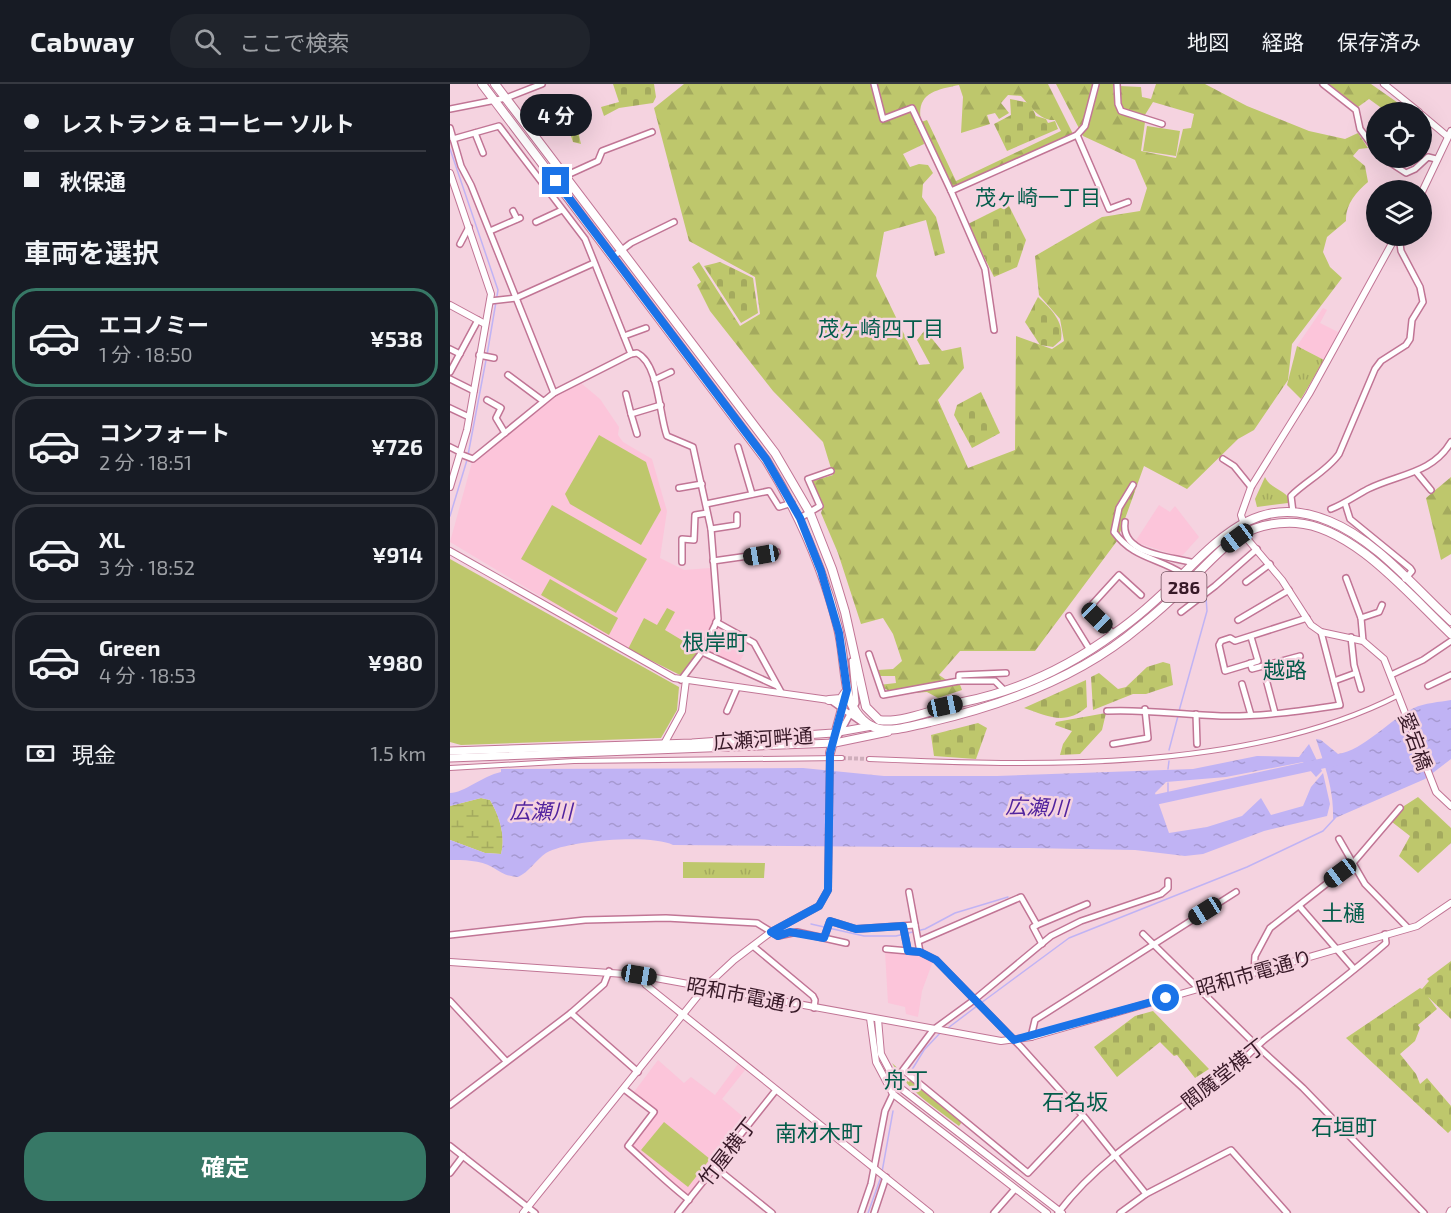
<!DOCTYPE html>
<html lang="ja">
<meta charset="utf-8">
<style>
body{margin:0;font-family:"Exo 2","Noto Sans JP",sans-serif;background:#20242c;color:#f1f3f6;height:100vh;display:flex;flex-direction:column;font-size:22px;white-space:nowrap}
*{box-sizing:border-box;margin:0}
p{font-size:20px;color:#9ea1a6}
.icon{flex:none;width:33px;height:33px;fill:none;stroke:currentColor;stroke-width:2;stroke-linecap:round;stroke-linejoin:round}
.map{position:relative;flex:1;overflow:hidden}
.sheet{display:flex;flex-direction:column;background:#171b24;width:450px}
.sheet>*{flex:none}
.banner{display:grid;align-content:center;height:132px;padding:0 24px;background:#171b24}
.tools{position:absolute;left:916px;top:18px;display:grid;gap:12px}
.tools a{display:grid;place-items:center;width:66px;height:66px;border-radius:50%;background:#171b24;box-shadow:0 6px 24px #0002;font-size:30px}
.end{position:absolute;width:27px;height:27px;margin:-14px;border:8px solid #1a73e8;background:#fff;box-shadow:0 0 0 3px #fff}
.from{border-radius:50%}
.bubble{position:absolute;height:42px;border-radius:21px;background:#171b24;box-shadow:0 6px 24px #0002;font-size:20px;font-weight:700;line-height:42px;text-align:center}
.car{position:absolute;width:18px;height:36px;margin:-18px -9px;border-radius:8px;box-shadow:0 0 4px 2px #0007;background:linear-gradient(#222 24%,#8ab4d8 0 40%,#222 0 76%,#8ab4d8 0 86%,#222 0)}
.banner b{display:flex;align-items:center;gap:21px;height:57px;font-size:22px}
.banner b+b{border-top:2px solid #363941}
.banner i{width:15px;height:15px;background:#f1f3f6}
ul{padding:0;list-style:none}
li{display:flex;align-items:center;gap:18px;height:99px;margin:0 12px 9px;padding:0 12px;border:3px solid #363941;border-radius:24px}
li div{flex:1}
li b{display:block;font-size:22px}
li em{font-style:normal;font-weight:700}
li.on{border-color:#377866}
li>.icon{width:54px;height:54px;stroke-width:1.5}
h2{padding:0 24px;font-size:27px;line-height:72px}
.pay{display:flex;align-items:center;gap:15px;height:66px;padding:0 24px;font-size:22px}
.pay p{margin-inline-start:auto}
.button{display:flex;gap:12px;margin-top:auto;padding:12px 24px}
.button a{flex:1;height:69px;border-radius:24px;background:#377866;color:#fff;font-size:24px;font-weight:700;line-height:69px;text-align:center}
header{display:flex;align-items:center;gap:36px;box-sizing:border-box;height:84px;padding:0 30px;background:#171b24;border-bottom:2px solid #363941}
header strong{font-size:28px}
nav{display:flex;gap:33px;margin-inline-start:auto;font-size:21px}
.search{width:420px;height:54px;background:#20242c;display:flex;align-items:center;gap:15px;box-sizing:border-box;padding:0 21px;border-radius:24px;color:#9ea1a6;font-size:22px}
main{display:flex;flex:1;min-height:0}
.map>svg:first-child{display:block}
.built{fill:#fcc5da}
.grass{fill:#bec76c}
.forest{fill:url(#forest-firs);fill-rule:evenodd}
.wetland{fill:url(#wetland-marsh)}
.cemetery{fill:url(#cemetery-stones)}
.park{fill:url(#park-tufts)}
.water{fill:url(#water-ripples)}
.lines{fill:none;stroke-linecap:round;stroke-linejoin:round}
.stream{stroke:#c0b3f4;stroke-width:1.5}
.river{stroke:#c0b3f4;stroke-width:10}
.pedestrian-tunnel{stroke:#cfaebb;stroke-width:4;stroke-dasharray:4 2;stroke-linecap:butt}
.pedestrian-casing{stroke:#c17595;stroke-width:6}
.minor-casing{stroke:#c17595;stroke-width:8}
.tertiary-casing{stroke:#c17595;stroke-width:8}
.secondary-casing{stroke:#c17595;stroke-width:9}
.trunk-casing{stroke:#c17595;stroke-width:10}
.pedestrian{stroke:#fff;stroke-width:4}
.minor{stroke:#fff;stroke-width:5}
.tertiary{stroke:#fff;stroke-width:6}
.secondary{stroke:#fff;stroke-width:7}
.trunk{stroke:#fff;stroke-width:8}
.tertiary-bridge-casing{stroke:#c17595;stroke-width:8;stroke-linecap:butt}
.tertiary-bridge{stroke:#fff;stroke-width:6}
.route{stroke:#1a73e8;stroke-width:8}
.labels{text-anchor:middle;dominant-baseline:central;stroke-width:5;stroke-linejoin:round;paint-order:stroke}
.shield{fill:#f5d3e0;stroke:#70515e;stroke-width:1.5}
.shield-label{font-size:18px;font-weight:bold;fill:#371927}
.street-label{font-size:20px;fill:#371927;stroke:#f5d3e0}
.neighbourhood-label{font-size:21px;fill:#035c4a;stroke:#f5d3e0}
.water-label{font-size:21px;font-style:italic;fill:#51239e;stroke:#f5d3e0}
.quarter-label{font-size:22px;fill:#035c4a;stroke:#f5d3e0}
</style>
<header>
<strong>Cabway</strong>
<div class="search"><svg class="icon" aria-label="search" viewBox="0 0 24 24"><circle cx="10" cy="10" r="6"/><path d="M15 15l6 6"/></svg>ここで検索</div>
<nav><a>地図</a><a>経路</a><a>保存済み</a></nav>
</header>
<main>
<section class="sheet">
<div class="banner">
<b><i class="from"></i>レストラン &amp; コーヒー ソルト</b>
<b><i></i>秋保通</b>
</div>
<h2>車両を選択</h2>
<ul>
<li class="on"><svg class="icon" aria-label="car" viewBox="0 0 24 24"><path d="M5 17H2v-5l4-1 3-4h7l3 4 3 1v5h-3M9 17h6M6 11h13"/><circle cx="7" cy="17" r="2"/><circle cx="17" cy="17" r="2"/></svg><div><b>エコノミー</b><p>1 分 · 18:50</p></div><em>¥538</em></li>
<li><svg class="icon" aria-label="car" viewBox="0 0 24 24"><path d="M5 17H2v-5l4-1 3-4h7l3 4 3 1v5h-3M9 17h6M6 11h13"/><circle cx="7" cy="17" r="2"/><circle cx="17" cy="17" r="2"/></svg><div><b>コンフォート</b><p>2 分 · 18:51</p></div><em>¥726</em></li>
<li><svg class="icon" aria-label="car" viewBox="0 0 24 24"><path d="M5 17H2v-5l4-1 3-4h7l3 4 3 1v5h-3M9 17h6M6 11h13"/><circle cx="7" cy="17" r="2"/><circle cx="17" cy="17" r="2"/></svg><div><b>XL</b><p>3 分 · 18:52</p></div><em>¥914</em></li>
<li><svg class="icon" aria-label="car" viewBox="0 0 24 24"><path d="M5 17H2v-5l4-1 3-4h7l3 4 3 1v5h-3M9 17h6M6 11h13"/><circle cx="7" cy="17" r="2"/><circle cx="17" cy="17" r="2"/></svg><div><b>Green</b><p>4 分 · 18:53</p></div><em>¥980</em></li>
</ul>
<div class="pay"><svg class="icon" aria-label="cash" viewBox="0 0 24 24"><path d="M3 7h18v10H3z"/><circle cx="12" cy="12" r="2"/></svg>現金<p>1.5 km</p></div>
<div class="button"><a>確定</a></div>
</section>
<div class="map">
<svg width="1001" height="1129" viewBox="0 0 1001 1129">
<defs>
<pattern id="forest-firs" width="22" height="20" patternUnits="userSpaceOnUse" patternTransform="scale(1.5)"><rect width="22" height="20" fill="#bec76c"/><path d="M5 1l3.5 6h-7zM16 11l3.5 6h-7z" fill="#a4aa5e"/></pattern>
<pattern id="wetland-marsh" width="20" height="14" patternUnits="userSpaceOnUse" patternTransform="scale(1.5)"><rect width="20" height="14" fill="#bec76c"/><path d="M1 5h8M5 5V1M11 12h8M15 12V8" fill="none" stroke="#a4aa5e"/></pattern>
<pattern id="cemetery-stones" width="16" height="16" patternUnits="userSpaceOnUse" patternTransform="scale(1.5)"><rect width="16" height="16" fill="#bec76c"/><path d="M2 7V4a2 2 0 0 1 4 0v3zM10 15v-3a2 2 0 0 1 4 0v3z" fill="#a4aa5e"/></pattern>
<pattern id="park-tufts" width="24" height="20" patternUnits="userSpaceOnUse" patternTransform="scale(1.5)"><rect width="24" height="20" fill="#bec76c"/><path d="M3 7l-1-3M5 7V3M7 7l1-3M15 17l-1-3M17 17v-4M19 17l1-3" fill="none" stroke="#a4aa5e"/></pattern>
<pattern id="water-ripples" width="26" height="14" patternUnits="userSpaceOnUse" patternTransform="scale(1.5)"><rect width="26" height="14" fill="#c0b3f4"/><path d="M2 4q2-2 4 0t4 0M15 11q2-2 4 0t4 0" fill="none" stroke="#a699d1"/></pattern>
</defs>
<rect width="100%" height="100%" fill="#f5d3e0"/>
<!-- built -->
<g class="built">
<polygon points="873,224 877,226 870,239 888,248 874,276 847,262"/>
<polygon points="131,299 150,315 169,343 168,351 173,358 202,375 217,427 210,474 234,486 260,484 265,534 250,567 194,534 178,565 0,458 22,378 105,311"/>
<polygon points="709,421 720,428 725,422 749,453 731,473 685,458"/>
<polygon points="267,542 300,558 287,583 257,569 256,564"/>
<polygon points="435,868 472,872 483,877 472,907 468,933 456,930 455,923 438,919"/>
<polygon points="208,976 234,999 241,993 265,1011 288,980 295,986 272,1015 298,1037 239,1113 208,1090 181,1062 209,1027 184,1008"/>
</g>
<!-- grass -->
<g class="grass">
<polygon points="697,42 730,47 726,72 693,67"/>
<polygon points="149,351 196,378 211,426 191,461 120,420 115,410"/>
<polygon points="102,421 197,475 166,529 71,475"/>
<polygon points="0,475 229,603 227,626 211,654 11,661 0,658"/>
<polygon points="100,495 168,534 159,551 91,511"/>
<polygon points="217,524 225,528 215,546 250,567 230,591 178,565 194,534 207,541"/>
<polygon points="214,1038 260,1075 238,1103 191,1066"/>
</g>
<!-- forest -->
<g class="forest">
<path d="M234,0h364l25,50 -121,53 -31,-64 3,21 -21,10 7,13 9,-3 9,1 5,8 -10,11 -1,13 14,20 9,36 -10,3 -9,-36 -42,12 -8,44 43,89 11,-1 -13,-24 8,-10 17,21 19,-4 3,21 -26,32 30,68 47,-18 1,-114 36,13 12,-8 -4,-22 -21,-24 -4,-39 67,-39 38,-6 7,-23 -12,-28 -52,-24 -27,-52h57c1,27 8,30 32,38l-4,29 35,7 7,-29 8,-1 3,-14 -41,-12 -10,16 -20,-8 -4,-24 22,1 1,10 9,2 5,-15h49l42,22 62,25 36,8 13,-6 10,15 -9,1 -6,7 12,10 3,16c-12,10 -23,23 -22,39l-19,16 -4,15 7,15 12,11 -50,66 -4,36 -34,50 -16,9 -51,50 -43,-23 -27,75 -82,110h-75l-21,24 9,6 11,1 3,8 -24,8 -11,-6 -33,2 -15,-9 17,-2 -1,-7h-15l-2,-6 15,-1 9,-8 -9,-27 -10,-16 -22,6 -23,-71 -17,-40 2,-6 -11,-23 1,-3 20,-6 -10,-33 -50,-51 -63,-80 -13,-26 4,-3 -9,-15 7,-5 41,64 20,-12 -5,-37 -66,-36 -35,-133zM509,1l4,12 -2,36 29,-9 -3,-9 8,-2 4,6 10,-6 -8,-10 7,-8 13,1c9,10 19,25 34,24l6,11 -105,50 -29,-61 -6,2c-5,-29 14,-32 38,-37z"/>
<polygon points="879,0 921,0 961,28 937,28 919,15 908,23"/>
<polygon points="1001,393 1001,470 991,476 976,414"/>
</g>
<!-- wetland -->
<path class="wetland" d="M31,714l9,2c9,15 16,36 11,54l-16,-1 -35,-13v-34z"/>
<!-- cemetery -->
<g class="cemetery">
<polygon points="163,0 204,0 206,13 203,19 169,24 154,32 151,23 169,18"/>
<polygon points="560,15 580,19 586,32 596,35 598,39 605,37 608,45 557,67 544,40 561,31"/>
<polygon points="128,24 135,43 128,47 131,60 123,58 113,29"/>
<polygon points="558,120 576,156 567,183 544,193 518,140"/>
<polygon points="270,178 303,194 308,229 291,239 254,182"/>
<path d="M588,213c13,12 26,24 23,43l-8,7 -13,-2 -15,-23z"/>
<polygon points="531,308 550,349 522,364 504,331 507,321"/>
<polygon points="713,578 720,580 723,601 696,610 683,610 643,626 641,593 649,589 668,605 676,603 697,583"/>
<path d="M636,596l1,27c-22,19 -39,9 -63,1z"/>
<polygon points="656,629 652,646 630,670 610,671 613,660 622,647 605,641 606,638"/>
<polygon points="528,639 537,644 526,675 484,672 481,651"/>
<polygon points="968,713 1001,744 1001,759 968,789 949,772 960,752 942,738 954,722"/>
<polygon points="1001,877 1001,935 978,913 987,925 968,941 970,944 965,957 950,970 966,990 970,1000 977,994 1001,1022 1001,1046 998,1049 896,954 970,904 972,905 979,897 977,895"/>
<polygon points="703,927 759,985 745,994 727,971 724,972 710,958 667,993 644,963 685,932"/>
</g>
<!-- park -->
<g class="park">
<polygon points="847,262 874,276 851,315 837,301"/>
<path d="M815,393c4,10 16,12 23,20v6l-31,4 -2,-8z"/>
<polygon points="233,778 315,779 314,794 233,794"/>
<path d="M442,979l12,11 -1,4 6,4 2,-3 51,43 -3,4c-25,-19 -51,-35 -67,-63z"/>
</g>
<!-- water -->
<g class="water">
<path d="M1001,616v59l-26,20 -92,40c1,-29 -8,-53 -17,-80l5,1 17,14c25,-3 53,-36 76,-46 10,-5 26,-6 37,-8z"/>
<path d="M859,660l13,27 -6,6 -13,-15 -77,15 -60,5 -11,11 14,40 38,-6 35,-11 19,-18 10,17 32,-9 8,-19 12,-14 7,31 -3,12 -63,15 -61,23 -18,2 -50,-6 -106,-2 -356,-3c-21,-11 -105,-5 -127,8 -10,7 -17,19 -28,24 -12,-1 -16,-4 -26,-10 -11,-7 -29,-7 -42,-7v-20l35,13 16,1c5,-18 -2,-39 -11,-54l-9,-2 -31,8v-13c14,0 32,-17 51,-21v-3l302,-1 81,8h113l196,-7 64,-13 42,1z"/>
</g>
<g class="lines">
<!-- stream -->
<g class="stream">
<polyline points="0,65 48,206 37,271"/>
<polyline points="18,371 36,276"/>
<polyline points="0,432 17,376"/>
<polyline points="729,627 757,527 756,513"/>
<polyline points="719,666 728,632"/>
<polyline points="718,685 719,677"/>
<polyline points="718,714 718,699"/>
<polyline points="361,840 414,852 446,852 475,845 505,829 558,813"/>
<polyline points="531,919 619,854 797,783 873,747 885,734"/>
<polyline points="498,944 527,922"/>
<polyline points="460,989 474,966 491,948"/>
<polyline points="432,1088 443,1027"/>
<polyline points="418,1129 431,1093"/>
</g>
<!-- river -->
<polyline class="river" points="695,718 888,676"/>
<!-- pedestrian-tunnel -->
<polyline class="pedestrian-tunnel" points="392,674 419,675"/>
<!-- pedestrian casing -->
<g class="pedestrian-casing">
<g id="pedestrian">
<path d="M419,675c168,7 378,14 530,-64"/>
<polyline points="0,684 124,677 392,674"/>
</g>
</g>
<!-- minor casing -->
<g class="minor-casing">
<g id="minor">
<polyline points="424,0 433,35 462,24 501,107 627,51 635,42 646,0"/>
<polyline points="667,0 668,20 671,27 712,40"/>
<polyline points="873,0 906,26 910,45 927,68"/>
<polyline points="0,25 56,14 92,0"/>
<polyline points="0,44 11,82 21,101 104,309"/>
<polyline points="972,48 980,39"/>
<polyline points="25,49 33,69"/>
<polyline points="627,51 659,125 678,118"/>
<polyline points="3,55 49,42 135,155 181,270 104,309 23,375 10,370"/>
<polyline points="933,74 956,89 965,85 978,73 986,75"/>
<polyline points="115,92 148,77 152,67 202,48"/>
<polyline points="501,107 535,185 544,246"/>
<polyline points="63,127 67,135"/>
<polyline points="86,138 112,126"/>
<polyline points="40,147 70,134"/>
<polyline points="10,160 19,143"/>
<polyline points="164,172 181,159 224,138"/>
<polyline points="40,217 66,214 144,179"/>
<polyline points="174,252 196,244"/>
<polyline points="0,265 10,270"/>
<path d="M181,270l6,-1c22,11 22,62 30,83l26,11 18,82 7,90 -16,33 -21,28"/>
<polyline points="29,271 44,274"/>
<polyline points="0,288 28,236"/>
<polyline points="58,291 93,317"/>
<polyline points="0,295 24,307"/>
<polyline points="204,296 221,288"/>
<polyline points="176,310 181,330 211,321"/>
<polyline points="37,316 51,324 46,334 55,349"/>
<polyline points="0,324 19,333"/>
<polyline points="181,330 187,350"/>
<polyline points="0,363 10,368"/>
<polyline points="288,363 302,410"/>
<polyline points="773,375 784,382 801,403"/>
<polyline points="967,389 981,406"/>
<path d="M683,401l-14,23 -5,24c20,27 43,25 69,42"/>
<polyline points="229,404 252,400"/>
<polyline points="895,419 900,435 960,484 962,487 955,495"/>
<polyline points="256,420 319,407 329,423 342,419"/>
<path d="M881,425c13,-5 24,-13 37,-20 30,-15 64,-15 83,-47"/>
<path d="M843,428l-2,-16c15,-15 36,-25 48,-42l36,-85 6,-8 25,-16 4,-6 2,-19 11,-18 -3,-15 -19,-36 -2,-15"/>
<polyline points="350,434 370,422 358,395 381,387"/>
<path d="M675,438c-5,33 46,34 69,41"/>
<polyline points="261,445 287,441 287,431"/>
<polyline points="263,477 327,468"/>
<polyline points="232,478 232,455 244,456 245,431 257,429"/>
<polyline points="896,494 911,534 913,557"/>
<polyline points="796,498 820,480"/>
<polyline points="731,528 765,502 807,465"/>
<polyline points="619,532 640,566"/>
<polyline points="911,534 929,528 932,521"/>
<polyline points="788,536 839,506"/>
<polyline points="266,538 304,559 331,608"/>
<polyline points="664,550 638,525 669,491 691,511"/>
<polyline points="801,553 808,577 775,587 769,561 771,557 780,554 785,557 857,534"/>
<polyline points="901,553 904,581 911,605"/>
<polyline points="252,568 327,602"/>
<polyline points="419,570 433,611 509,597"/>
<polyline points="800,579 802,585 850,572"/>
<polyline points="941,591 973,576 1001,557"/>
<polyline points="816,595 825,629"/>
<polyline points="884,597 906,589"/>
<polyline points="792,600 801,631"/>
<polyline points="978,602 1001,591"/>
<polyline points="555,607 545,597 509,597 509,591 556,589"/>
<polyline points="380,616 414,640"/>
<polyline points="277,627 287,604"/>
<path d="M657,627c38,-2 75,4 114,5 40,1 80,-5 119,-11l-19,-73"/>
<polyline points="746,630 747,660"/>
<polyline points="385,658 406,619 402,577"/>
<polyline points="663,660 698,654 695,625"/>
<polyline points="889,755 915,800 958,844"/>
<polyline points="459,808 470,868"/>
<polyline points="850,823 904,885"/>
<polyline points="587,841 637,820"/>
<polyline points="453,842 458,867"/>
<polyline points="693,850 807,962 853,1004 974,1129"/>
<polyline points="0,851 135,836 216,834 307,839 328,852 347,848 396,859"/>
<polyline points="374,854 380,837 406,845 465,841"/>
<polyline points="469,857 571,813 587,841 583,843 592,860"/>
<polyline points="303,862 363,912 365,916 364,924"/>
<polyline points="436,865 470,868 486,876 571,963 636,1035 696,1110"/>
<polyline points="804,888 805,872 820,844 903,779 950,724"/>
<polyline points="0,917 56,977"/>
<polyline points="121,929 188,988"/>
<polyline points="581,953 585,936 786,808"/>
<path d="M174,1005l30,23 -26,34c21,19 39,37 61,54"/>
<polyline points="0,1021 121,929 154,900 159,887"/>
<polyline points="632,1032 578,1089 453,986 483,946 524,916 601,852 631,837 711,810 718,804 718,797"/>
<polyline points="0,1062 85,1129"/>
<polyline points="265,1083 322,1129"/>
<polyline points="0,1089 13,1072"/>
<polyline points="228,1129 326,1006"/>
<polyline points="411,1129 421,1100 435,1027 443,1010"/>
<polyline points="424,1129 436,1093"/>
<polyline points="544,1129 565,1105"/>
<path d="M608,1129c45,-59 104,-90 162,-133 16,-12 29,-27 44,-40 41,-32 83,-63 122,-97l-1,-9"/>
<polyline points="670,1129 696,1110 781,1066 837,1129"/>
</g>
</g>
<!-- tertiary casing -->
<g class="tertiary-casing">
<g id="tertiary">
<polyline points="934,0 969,28"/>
<polyline points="972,31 997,52"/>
<polyline points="0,89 41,210 17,346 0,403"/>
<polyline points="972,108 1001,47"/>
<polyline points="946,152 859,310 801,403 791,431 799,457 832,496 861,541 871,548 913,557 934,575 986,708 1001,722"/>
<polyline points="0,221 35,240"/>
<polyline points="0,467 224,594 379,616"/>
<polyline points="214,660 232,627 236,596"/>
<polyline points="0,878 189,891 551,957 581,953 967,842 1001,819"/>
<polyline points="189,891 196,901 480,1129"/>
<polyline points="420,934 426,978 443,1010 597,1129"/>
<polyline points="428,935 431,970 448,1002 612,1129"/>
<polyline points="73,1129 255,903 284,876 321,848 369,822 378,806"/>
</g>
</g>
<!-- secondary casing -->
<g class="secondary-casing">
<g id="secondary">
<polyline points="0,667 242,659 383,649 422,642"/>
<polyline points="0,674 385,659 438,648"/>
<polyline points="1000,1129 1001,1127"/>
</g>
</g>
<!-- trunk casing -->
<g class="trunk-casing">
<g id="trunk">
<path d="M32,0l284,376c33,53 57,108 72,168 6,24 5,49 12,73 19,41 46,28 80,21 74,-17 150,-45 209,-95 15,-12 30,-25 44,-39 18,-17 35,-38 56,-52 17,-10 38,-14 57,-13 58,4 114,73 155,111"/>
<path d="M45,0l280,369 35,60 22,56 13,43 21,95 13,13c22,4 62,-13 84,-18 55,-11 107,-36 152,-69 25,-17 47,-38 68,-59 43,-43 81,-80 146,-53 47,19 85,66 122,100"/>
<polyline points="379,616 391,615 395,609"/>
<polyline points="380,669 396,610"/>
</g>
</g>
<!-- pedestrian -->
<use href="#pedestrian" class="pedestrian"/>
<!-- minor -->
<use href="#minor" class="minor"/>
<!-- tertiary -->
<use href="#tertiary" class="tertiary"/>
<!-- secondary -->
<use href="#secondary" class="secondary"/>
<!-- trunk -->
<use href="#trunk" class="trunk"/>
<!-- tertiary-bridge casing -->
<g class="tertiary-bridge-casing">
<polyline id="tertiary-bridge" points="378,806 380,670"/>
</g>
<!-- tertiary-bridge -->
<use href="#tertiary-bridge" class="tertiary-bridge"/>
</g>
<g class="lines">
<!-- route -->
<polyline class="route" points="106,97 316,375 350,434 371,487 389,549 397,606 380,669 378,806 369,822 321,848 328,852 340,848 374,854 380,837 406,845 453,842 458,867 470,868 486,876 564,956 716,914"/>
</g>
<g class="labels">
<!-- shield labels -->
<rect class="shield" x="711.5" y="488" width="45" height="30" rx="4.5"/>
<g class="shield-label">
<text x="734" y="503">286</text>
</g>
<!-- street labels -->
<g class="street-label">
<text transform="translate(313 654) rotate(-4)">広瀬河畔通</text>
<text transform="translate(966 657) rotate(70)">愛宕橋</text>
<text transform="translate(804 888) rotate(-16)">昭和市電通り</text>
<text transform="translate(296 911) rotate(11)">昭和市電通り</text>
<text transform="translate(773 989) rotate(-38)">閻魔堂横丁</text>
<text transform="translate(277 1067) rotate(-52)">竹屋横丁</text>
</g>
<!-- neighbourhood labels -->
<g class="neighbourhood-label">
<text x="588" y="112">茂ヶ崎一丁目</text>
<text x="431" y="243">茂ヶ崎四丁目</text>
</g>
<!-- water labels -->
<g class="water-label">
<text transform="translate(587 722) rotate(2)">広瀬川</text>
<text x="91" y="726">広瀬川</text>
</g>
<!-- quarter labels -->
<g class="quarter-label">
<text x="265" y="557">根岸町</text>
<text x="835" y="585">越路</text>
<text x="893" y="828">土樋</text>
<text x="456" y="995">舟丁</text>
<text x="625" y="1017">石名坂</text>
<text x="894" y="1042">石垣町</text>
<text x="369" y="1048">南材木町</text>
</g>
</g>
</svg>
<div class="tools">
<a><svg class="icon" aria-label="locate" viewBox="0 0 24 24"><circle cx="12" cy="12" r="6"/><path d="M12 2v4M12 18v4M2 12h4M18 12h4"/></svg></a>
<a><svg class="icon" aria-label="layers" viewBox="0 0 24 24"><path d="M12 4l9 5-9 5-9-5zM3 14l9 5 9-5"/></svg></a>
</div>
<i class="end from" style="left:716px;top:914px"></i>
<i class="end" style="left:106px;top:97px"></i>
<div class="bubble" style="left:70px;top:10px;width:72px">4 分</div>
<i class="car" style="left:787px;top:454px;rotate:233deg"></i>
<i class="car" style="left:311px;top:471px;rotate:261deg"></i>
<i class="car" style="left:647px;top:534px;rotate:134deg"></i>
<i class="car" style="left:495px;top:622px;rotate:78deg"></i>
<i class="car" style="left:890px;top:789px;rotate:233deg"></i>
<i class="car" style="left:755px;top:827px;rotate:238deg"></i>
<i class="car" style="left:189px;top:891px;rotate:100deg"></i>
</div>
</main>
